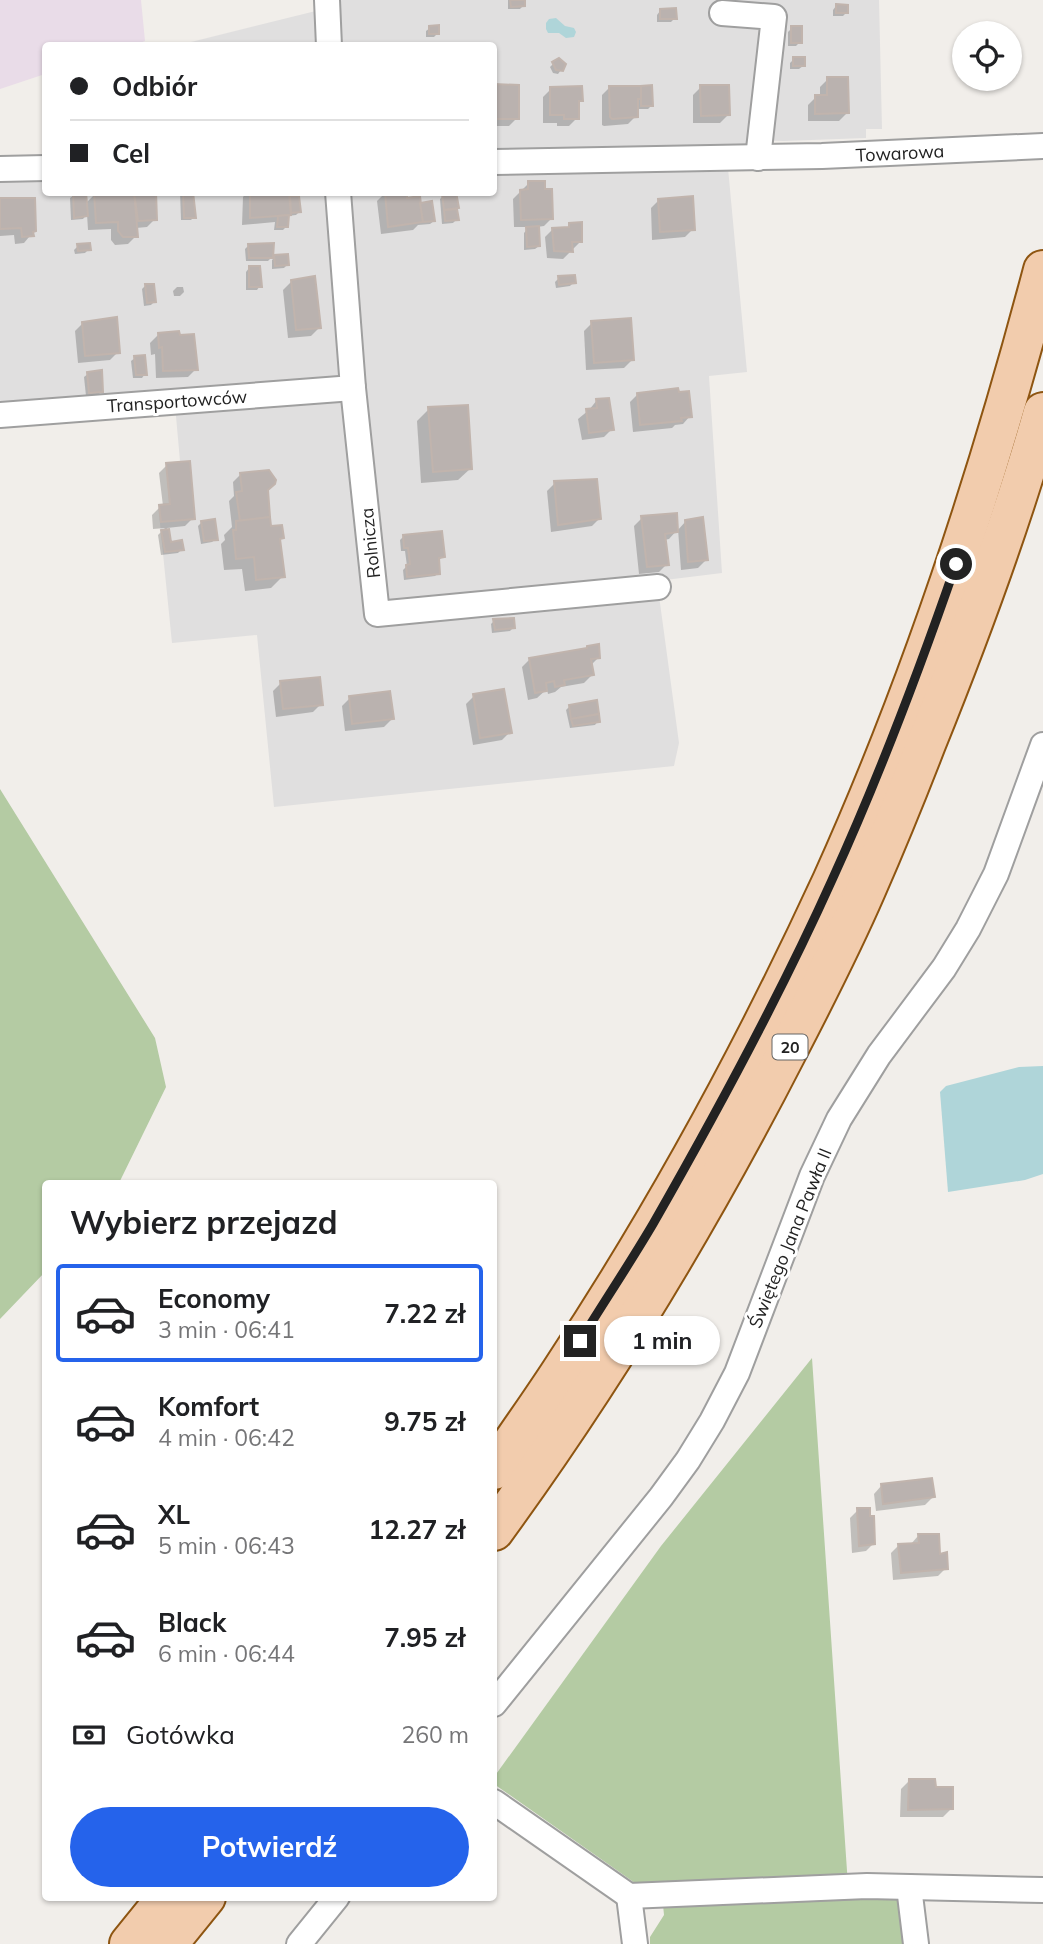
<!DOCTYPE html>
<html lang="pl">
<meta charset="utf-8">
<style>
body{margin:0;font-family:Mulish,sans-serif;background:#f2f2f2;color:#202124;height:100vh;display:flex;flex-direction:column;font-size:26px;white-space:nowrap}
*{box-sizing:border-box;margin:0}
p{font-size:23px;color:#757577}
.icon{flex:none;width:38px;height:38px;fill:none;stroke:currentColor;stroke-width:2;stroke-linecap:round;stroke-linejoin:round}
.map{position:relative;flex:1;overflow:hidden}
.drawer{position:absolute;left:42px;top:1180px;width:455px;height:721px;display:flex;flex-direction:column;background:#fff;border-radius:7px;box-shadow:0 2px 5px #0004}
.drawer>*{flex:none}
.banner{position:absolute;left:42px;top:42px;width:455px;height:154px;border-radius:7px;box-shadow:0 2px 5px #0004;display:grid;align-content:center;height:154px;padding:0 28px;background:#fff}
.fabs{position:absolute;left:952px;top:21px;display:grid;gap:14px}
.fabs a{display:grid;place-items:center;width:70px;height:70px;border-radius:50%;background:#fff;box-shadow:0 2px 5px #0004;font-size:35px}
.end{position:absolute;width:32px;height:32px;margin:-16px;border:9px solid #222;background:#fff;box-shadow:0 0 0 4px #fff}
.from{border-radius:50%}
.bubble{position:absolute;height:49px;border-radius:24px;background:#fff;box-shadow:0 2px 5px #0004;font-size:23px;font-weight:700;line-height:49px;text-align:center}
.banner b{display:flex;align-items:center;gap:24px;height:66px;font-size:26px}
.banner b+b{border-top:2px solid #e0e0e0}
.banner i{width:18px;height:18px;background:#202124}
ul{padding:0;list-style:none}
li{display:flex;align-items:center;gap:21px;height:98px;margin:0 14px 10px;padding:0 14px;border:4px solid transparent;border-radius:7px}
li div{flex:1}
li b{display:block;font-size:26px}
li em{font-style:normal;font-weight:700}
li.on{border-color:#2563eb}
li>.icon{width:63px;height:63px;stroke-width:1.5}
h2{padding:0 28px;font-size:32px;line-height:84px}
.pay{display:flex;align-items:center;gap:18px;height:77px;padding:0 28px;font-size:26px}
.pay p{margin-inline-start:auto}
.action{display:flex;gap:14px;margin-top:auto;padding:14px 28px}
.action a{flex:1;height:80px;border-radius:42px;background:#2563eb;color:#fff;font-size:28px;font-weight:700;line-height:80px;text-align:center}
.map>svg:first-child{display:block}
.residential{fill:#e0dfdf}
.industrial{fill:#e9dce8}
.forest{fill:#b4cba3}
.water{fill:#afd5d9}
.shadow{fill:#0003}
.building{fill:#bab2af;stroke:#c1b4ad;stroke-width:2}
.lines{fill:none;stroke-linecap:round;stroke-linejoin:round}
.minor-casing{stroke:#9f9f9f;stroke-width:28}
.primary-casing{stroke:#8e5511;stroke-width:42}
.minor{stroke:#fff;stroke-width:24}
.primary{stroke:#f2ccad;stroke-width:38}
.route{stroke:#222;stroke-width:9}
.labels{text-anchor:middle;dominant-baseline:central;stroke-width:6;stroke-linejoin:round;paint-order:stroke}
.shield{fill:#fff;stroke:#646464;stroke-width:2}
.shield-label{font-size:16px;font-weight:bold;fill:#222}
.street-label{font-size:18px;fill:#222;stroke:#fff}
</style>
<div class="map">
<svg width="1043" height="1944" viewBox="0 0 1043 1944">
<rect width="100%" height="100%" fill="#f1eeea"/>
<!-- residential -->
<g class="residential">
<polygon points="340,0 879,0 882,129 866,129 866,138 784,141 747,140 745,147 494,152 494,46 183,46 183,44 340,5"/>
<polygon points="728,168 747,372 709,376 722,573 657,581 679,743 674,766 274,807 257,635 172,643 158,504 169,503 166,463 180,461 174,394 0,404 0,180 45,180 46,192 494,192 494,173"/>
</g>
<!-- industrial -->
<polygon class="industrial" points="0,0 141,0 145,41 132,46 46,46 45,74 0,89"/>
<!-- forest -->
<g class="forest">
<polygon points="0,789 155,1038 166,1087 119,1183 46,1183 45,1272 0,1319"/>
<polygon points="812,1358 849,1900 904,1900 909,1944 650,1944 650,1937 664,1915 661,1884 635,1883 494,1784 494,1777 661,1546"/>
</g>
<!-- water -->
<g class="water">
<polygon points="556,18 565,26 574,28 576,32 574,37 566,38 559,33 548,33 546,29 546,23 549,19"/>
<polygon points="1043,1066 1043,1174 1025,1180 948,1192 940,1092 946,1086 1019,1067"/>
</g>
<!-- shadow -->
<g class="shadow">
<polygon points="508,0 523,0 523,6 520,9 508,9"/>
<polygon points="836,6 847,12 843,16 833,16 833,10"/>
<polygon points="660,11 675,18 671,22 657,22 657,15"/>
<polygon points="430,28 438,33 434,37 426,37 426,31"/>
<polygon points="792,28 800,42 796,46 788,46 788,32"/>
<polygon points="794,59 803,66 799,69 790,69 790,63"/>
<polygon points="553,64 561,70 558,74 553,73 550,67"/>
<polygon points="828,79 847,113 839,121 808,121 808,105 816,97 820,97 820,87"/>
<polygon points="494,86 517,87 517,118 509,126 494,126"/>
<polygon points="610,87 651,87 651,106 648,109 636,109 636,116 628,124 604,126 602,125 602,95"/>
<polygon points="701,87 728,115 720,123 693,123 693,95"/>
<polygon points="551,89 581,100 577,104 577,118 569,126 557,126 557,123 543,123 543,97"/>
<polygon points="529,183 552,218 544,226 537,227 539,246 535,249 524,250 524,233 529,227 514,227 513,199"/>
<polygon points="128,192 154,192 155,219 147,227 136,228 136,236 128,244 115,245 111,240 111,229 88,230 87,214 83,219 71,220 70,198 74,195 85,204 95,194"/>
<polygon points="180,192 192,192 194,217 191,220 181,220"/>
<polygon points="247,192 288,192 288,200 290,198 299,212 296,215 287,216 287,226 283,230 274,230 275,222 242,225 243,197"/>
<polygon points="385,193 419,204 434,221 430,224 418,225 413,230 381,234 377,201"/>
<polygon points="443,196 457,208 457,219 453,223 442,224 440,199"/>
<polygon points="0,200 34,231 24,243 15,244 14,235 0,236"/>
<polygon points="659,200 693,229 685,237 652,240 651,208"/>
<polygon points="570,224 580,242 563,259 547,258 545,237 553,229 566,229"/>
<polygon points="249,245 271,258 268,261 246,261 245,249"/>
<polygon points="78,246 89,249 85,253 75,254 74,250"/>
<polygon points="275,257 287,265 284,268 272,269 272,260"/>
<polygon points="249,268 260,286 257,290 246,290 246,272"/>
<polygon points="559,278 574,282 570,286 556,288 555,282"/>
<polygon points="291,282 319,328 311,336 288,338 283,290"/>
<polygon points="146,285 154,302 151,305 144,306 142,289"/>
<polygon points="177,287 183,287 184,292 180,296 174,296 173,291"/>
<polygon points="83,323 118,352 110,360 78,363 75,331"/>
<polygon points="592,323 632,360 624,368 586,370 584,331"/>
<polygon points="158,335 196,369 188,377 156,378 155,354 151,355 150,343"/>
<polygon points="135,358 145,374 142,378 133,378 131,361"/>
<polygon points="88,374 102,391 98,395 86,396 84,377"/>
<polygon points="638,394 690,416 683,424 675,425 672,428 633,432 630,402"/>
<polygon points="597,400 612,429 604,437 582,440 578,419 589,410"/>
<polygon points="429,409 471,468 458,480 421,483 417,421"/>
<polygon points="167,465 193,518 185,526 167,528 169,544 182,549 178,553 161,555 158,535 165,528 153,529 152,515 160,507 163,506 159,473"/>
<polygon points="241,474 266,491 270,528 282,538 279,541 283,576 271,588 245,591 242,569 224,570 221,544 225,540 224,535 232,527 229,501 234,496 233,482"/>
<polygon points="555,483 600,518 592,526 551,532 547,491"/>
<polygon points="642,518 677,531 686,521 706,560 698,568 681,570 678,529 669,539 664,540 667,564 659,572 639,574 634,526"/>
<polygon points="202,522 216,539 212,542 201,544 198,526"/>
<polygon points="404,536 443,557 437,561 438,573 435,576 404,580 403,570 407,566 405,551 401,551 400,540"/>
<polygon points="494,621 513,628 510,631 492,633 491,624"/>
<polygon points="587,647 599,657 590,666 592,675 584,683 561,687 555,692 548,694 547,689 537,698 528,700 522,667 530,659 584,650"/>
<polygon points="281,683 321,704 313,712 276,717 273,691"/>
<polygon points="474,696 510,732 502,740 473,745 466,704"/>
<polygon points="350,698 392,719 384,727 345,731 342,706"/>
<polygon points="569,707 598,721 595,725 570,728 566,710"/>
<polygon points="882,1485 933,1497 925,1505 876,1511 874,1494"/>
<polygon points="858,1510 868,1518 874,1543 866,1551 852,1553 850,1518"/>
<polygon points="918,1536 946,1568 938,1576 893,1580 891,1553 899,1545 911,1544"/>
<polygon points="909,1781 951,1809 943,1817 900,1817 901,1789"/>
</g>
<!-- building -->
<g class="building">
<polygon points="510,0 525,0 525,6 511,7"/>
<polygon points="836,4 848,5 848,13 836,13"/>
<polygon points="676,8 677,19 660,19 660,9"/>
<polygon points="439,25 439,34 429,34 429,26"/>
<rect x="791" y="26" width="11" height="17"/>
<rect x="793" y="57" width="12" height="9"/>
<polygon points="559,58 566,64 563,71 556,70 552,62"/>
<polygon points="827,77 848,77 849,113 815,114 815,95 827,95"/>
<polygon points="494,84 519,85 519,119 495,119"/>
<polygon points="652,85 653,106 641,106 641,86"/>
<polygon points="700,85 729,85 730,115 701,116"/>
<polygon points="582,86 583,101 579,101 579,119 564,119 564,115 550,115 550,87"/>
<polygon points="609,86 641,86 641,99 638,99 638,117 612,119 610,117"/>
<polygon points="528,181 545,181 545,189 552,189 553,219 521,220 520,190 528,189"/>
<polygon points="86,192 88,216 74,218 73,193"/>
<polygon points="134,192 138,237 123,237 118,231 118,222 96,223 94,193"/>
<polygon points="134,192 156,192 157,220 138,221"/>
<polygon points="183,192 193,192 196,218 184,218"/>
<polygon points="250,192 289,192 291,215 250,218"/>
<polygon points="385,192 407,192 407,198 420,196 423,222 388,227"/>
<polygon points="456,192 459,208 444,210 442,194"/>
<polygon points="290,196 299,196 301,212 291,213"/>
<polygon points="693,196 695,230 660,232 658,199"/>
<polygon points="0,198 35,198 36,231 33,232 34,236 22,237 21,228 0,229"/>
<polygon points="432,201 435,221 423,222 420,203"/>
<polygon points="457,209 459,220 445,221 444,210"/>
<polygon points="289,215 288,227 277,227 278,216"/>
<polygon points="582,222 582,242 572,242 573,252 554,251 552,228 569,227 569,223"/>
<polygon points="539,226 540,246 527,247 526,227"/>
<polygon points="90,243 91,250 78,251 77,244"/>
<polygon points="274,243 273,258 249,258 248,244"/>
<polygon points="288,254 289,265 275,266 274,255"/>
<polygon points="249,266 260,266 262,287 249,287"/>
<polygon points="575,275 576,283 559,285 558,276"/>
<polygon points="315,276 321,328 296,330 291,280"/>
<polygon points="145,284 154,284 156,302 147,303"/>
<polygon points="117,317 120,353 85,356 82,322"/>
<polygon points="631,318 634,360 594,363 591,321"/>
<polygon points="179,331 180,335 194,334 198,370 163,371 162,347 159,348 158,333"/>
<polygon points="145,355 147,375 136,375 134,356"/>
<polygon points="102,370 103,392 89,393 87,372"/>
<polygon points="678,388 679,392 689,391 692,417 681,418 682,421 640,425 637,393"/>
<polygon points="609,398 614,430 589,433 586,409 597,408 596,399"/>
<polygon points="468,405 472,469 433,472 428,407"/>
<polygon points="190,461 195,519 161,522 159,505 170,504 166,463"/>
<polygon points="269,470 276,480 275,484 268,490 270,517 240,521 236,492 242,491 240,473"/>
<polygon points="597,479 601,519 558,525 554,481"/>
<polygon points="677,513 678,532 665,534 669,565 647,567 641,516"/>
<polygon points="270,517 271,526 282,525 284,538 280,539 285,577 256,580 254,557 236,559 233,530 236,530 236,521"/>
<polygon points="703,517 708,560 688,562 685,520"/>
<polygon points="215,519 218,540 204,541 201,521"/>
<polygon points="169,529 171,542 182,540 184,550 165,552 161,530"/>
<polygon points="442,531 445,557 439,558 440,574 407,577 406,565 410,564 408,548 404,548 403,535"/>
<polygon points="514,618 515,628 495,630 493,619"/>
<polygon points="599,644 600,658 591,659 594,675 564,680 565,685 555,687 554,681 546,683 547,691 535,693 529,658 587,648 587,646"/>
<polygon points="320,677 323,705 283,709 280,681"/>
<polygon points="504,689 512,733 480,738 473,694"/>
<polygon points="390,691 394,719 352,724 349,696"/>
<polygon points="597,700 599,714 571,719 569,705"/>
<polygon points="599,714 600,722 573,726 571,719"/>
<polygon points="932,1478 935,1497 883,1504 881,1484"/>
<polygon points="857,1508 870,1508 870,1516 874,1516 875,1544 859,1546"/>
<polygon points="918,1534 939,1534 940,1554 947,1552 948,1569 901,1573 898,1544 919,1543"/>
<polygon points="909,1779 935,1779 936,1787 953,1787 953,1809 908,1810"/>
</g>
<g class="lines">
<!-- minor casing -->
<g class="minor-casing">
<g id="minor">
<polyline points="327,0 329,46"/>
<polyline points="722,13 774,17 758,158"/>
<polyline points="494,162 822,156 1043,146"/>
<polyline points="0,169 46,168"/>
<polyline points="338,192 353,388 377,614 658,587"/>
<polyline points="0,415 353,388"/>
<polyline points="494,1704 661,1497 688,1460 712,1421 737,1373 812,1176 839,1119 879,1055 944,968 968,929 996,874 1043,745"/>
<polyline points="494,1802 629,1896"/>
<polyline points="909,1887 916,1944"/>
<polyline points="629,1896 867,1886 1043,1890"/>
<polyline points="629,1896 635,1944"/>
<polyline points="299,1944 337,1897"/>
</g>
</g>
<!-- primary casing -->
<g class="primary-casing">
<g id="primary">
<path d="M494,1470c23,-35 48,-69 71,-105 101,-153 190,-317 267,-484 89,-197 156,-402 211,-611"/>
<path d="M494,1531c111,-152 209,-315 295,-483 27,-52 54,-105 77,-158 21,-48 41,-97 60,-146 44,-109 85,-219 117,-332"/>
<polyline points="129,1944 167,1897"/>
<polyline points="168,1944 206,1897"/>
</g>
</g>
<!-- minor -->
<use href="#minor" class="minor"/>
<!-- primary -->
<use href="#primary" class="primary"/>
</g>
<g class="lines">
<!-- route -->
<path class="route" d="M580,1341c24,-39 50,-78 73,-117 64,-112 126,-226 179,-344 47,-103 87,-209 124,-316"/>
</g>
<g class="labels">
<!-- shield labels -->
<rect class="shield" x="772.5" y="1034.5" width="35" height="25" rx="5"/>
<g class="shield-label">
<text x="790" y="1047">20</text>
</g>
<!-- street labels -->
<g class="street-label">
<text transform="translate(900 153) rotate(-3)">Towarowa</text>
<text transform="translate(177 401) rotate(-4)">Transportowców</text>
<text transform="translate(370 543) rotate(-96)">Rolnicza</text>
<text transform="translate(790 1238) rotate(-68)">Świętego Jana Pawła II</text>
</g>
</g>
</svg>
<div class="fabs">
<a><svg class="icon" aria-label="locate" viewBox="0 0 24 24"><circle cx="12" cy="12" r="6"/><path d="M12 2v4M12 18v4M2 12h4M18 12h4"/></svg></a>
</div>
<i class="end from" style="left:956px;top:564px"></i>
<i class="end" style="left:580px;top:1341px"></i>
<div class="bubble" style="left:604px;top:1316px;width:116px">1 min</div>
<div class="banner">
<b><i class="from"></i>Odbiór</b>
<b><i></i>Cel</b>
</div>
<section class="drawer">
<h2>Wybierz przejazd</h2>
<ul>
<li class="on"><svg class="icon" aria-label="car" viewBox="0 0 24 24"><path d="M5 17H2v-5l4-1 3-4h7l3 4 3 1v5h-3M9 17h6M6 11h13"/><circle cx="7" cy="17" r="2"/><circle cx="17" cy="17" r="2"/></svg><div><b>Economy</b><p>3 min · 06:41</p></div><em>7.22 zł</em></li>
<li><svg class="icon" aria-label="car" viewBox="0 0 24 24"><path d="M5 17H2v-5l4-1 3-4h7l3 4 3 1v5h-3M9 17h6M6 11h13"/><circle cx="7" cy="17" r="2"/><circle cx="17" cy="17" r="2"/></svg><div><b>Komfort</b><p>4 min · 06:42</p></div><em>9.75 zł</em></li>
<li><svg class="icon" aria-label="car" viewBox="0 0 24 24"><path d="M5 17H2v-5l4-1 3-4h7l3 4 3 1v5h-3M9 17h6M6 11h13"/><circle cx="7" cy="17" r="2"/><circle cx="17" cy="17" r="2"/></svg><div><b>XL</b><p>5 min · 06:43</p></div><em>12.27 zł</em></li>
<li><svg class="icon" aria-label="car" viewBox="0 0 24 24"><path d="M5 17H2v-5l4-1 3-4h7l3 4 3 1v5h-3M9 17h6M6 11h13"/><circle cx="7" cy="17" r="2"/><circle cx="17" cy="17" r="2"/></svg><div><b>Black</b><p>6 min · 06:44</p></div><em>7.95 zł</em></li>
</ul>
<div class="pay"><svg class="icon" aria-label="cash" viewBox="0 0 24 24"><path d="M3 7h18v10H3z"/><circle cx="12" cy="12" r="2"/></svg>Gotówka<p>260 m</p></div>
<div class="action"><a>Potwierdź</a></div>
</section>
</div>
